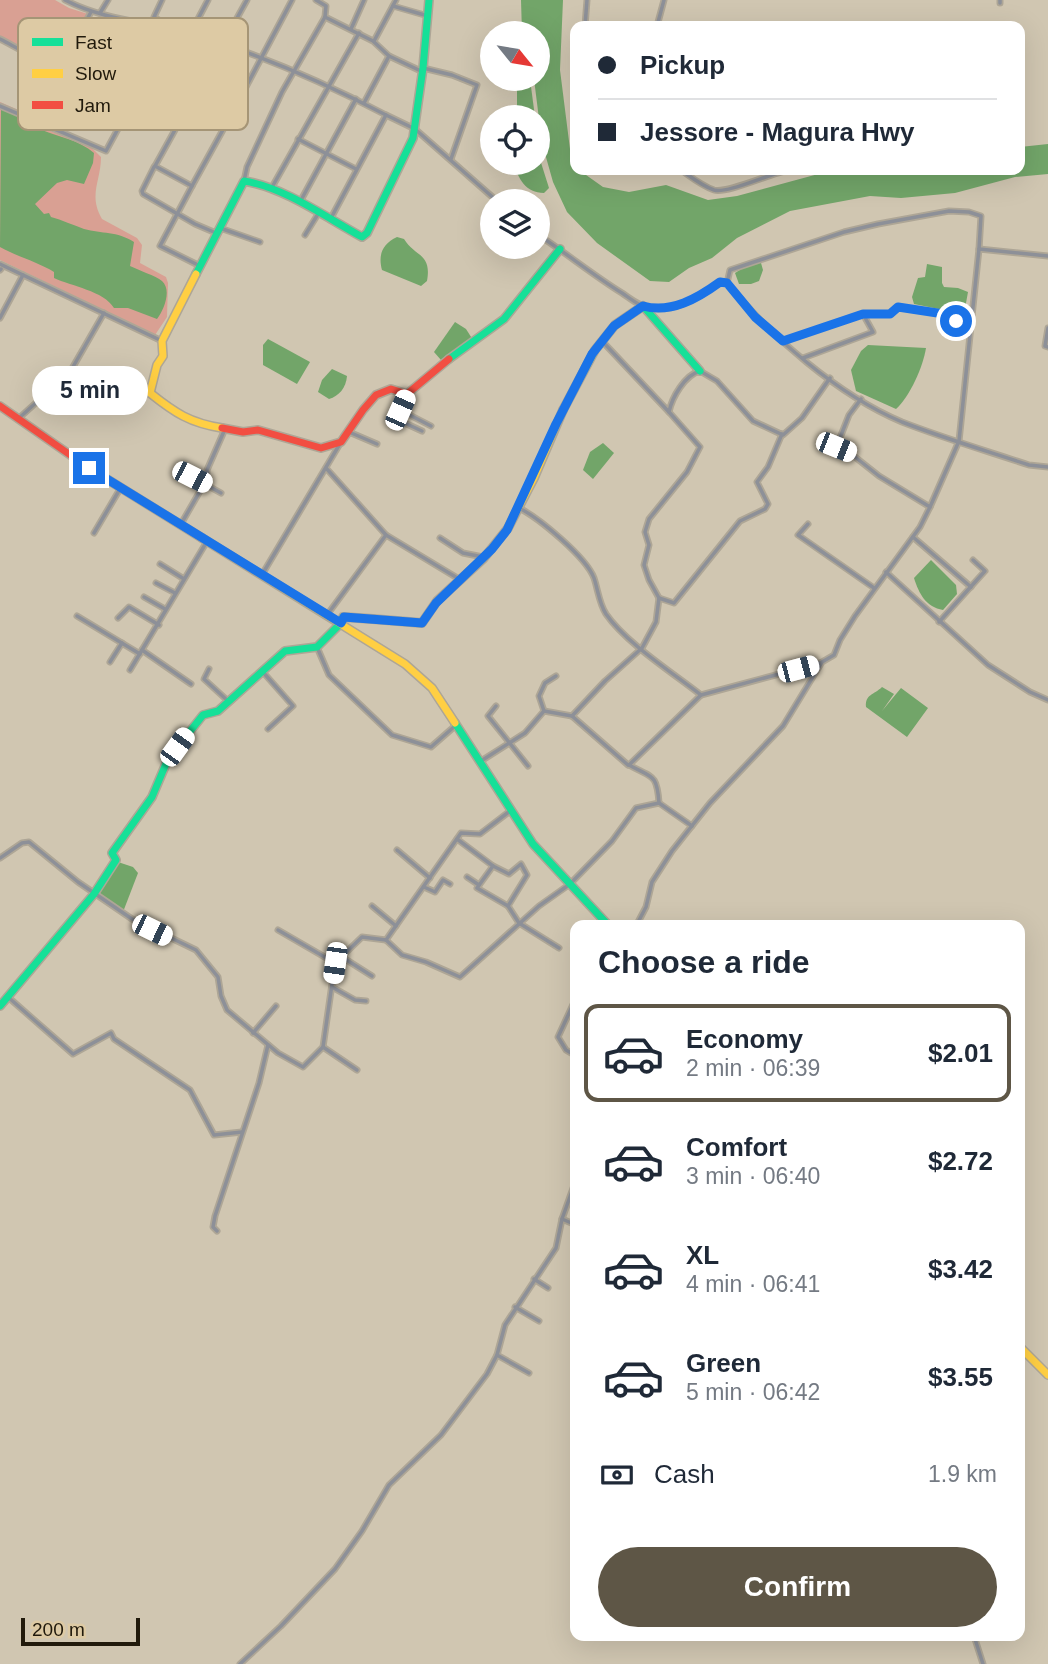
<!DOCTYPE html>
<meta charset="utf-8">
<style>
body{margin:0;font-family:Helvetica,sans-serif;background:#f2f2f3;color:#1f2937;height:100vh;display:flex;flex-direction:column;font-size:26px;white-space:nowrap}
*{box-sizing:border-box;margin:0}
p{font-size:23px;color:#747a83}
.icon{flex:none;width:38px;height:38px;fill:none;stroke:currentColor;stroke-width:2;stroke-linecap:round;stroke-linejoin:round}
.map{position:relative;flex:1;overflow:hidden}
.panel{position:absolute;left:570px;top:920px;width:455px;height:721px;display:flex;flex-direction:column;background:#fff;border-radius:14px;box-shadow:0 7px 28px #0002}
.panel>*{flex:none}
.top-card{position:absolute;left:570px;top:21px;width:455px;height:154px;border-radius:14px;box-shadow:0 7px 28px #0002;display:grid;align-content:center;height:154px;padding:0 28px;background:#fff}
.needle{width:46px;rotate:120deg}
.controls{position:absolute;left:480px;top:21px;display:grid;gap:14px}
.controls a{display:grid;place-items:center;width:70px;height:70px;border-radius:50%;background:#fff;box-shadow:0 7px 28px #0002;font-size:35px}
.scale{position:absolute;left:21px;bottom:18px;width:119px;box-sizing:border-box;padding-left:7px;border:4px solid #211a0c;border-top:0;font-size:19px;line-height:24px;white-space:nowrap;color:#211a0c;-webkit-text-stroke:5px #ddcaa4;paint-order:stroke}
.end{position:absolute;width:32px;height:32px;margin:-16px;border:9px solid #1a73e8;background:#fff;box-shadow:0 0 0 4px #fff}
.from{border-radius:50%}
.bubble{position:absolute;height:49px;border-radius:24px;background:#fff;box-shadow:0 7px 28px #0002;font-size:23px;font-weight:800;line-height:49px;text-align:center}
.car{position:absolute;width:21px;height:42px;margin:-21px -10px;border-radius:9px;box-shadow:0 0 5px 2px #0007;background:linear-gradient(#fff 24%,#345 0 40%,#fff 0 76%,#345 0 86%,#fff 0)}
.top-card b{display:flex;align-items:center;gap:24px;height:66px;font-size:26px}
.top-card b+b{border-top:2px solid #e0e1e3}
.top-card i{width:18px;height:18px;background:#1f2937}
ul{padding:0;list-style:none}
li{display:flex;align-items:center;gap:21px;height:98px;margin:0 14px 10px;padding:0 14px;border:4px solid transparent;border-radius:14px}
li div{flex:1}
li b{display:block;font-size:26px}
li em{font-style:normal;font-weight:800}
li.on{border-color:#5e5646}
li>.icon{width:63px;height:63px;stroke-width:1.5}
h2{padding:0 28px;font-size:32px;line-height:84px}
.pay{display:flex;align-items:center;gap:18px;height:77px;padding:0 28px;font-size:26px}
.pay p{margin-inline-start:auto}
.primary-button{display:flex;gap:14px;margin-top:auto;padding:14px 28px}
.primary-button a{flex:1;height:80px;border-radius:42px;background:#5e5646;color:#fff;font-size:28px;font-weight:800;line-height:80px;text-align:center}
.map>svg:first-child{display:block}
.green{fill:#d9a093}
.water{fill:#72a569}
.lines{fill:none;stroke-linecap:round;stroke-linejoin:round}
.street-casing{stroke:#aea696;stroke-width:7}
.fast-casing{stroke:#aea696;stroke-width:10}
.slow-casing{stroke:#aea696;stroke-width:10}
.jam-casing{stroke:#aea696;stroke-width:10}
.street{stroke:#8d9098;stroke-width:3.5}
.fast{stroke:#16e098;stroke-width:7}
.slow{stroke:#ffcf43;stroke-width:7}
.jam{stroke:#f24e42;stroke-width:7}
.route{stroke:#1a73e8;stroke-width:9}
.key{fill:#ddcaa4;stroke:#a59576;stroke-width:2}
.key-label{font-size:19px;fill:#211a0c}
</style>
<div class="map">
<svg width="1048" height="1664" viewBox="0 0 1048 1664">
<rect width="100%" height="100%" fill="#d0c6b1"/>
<!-- green -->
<g class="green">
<polygon points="0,0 55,0 69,8 88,14 63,63 27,50 0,36"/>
<path d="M0,102l23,10 13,13 56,23 9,9c0,24 -13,38 1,62l35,19 5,7 -2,18 26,14 2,6 -1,34 -12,18 -155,-75z"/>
</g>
<!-- water -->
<g class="water">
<polygon points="521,0 563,0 560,70 570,149 576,170 579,170 603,187 629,192 666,185 708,200 737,196 833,170 1020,170 1020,147 1048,144 1048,174 1015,177 955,193 901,198 870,196 790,211 737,238 712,258 689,268 669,282 650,281 597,243 567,212 553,182 542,143 534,79 537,79 537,33 522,33"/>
<polygon points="517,79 530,79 535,117 517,117"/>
<path d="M1,109c16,5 26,15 41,21 17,7 37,10 52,23l-1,10 -9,21 -17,-4 -10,3 -22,21 9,10 5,-1 2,4c11,3 22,8 33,12 18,5 33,2 50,13l-4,24c8,4 26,10 32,15 10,9 2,29 -5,38l-29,-11h-14c-10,-17 -43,-22 -60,-30v-6c-16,-10 -36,-15 -54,-25z"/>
<path d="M537,150l12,38 -5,5c-18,0 -26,-14 -30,-30h23z"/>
<path d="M397,237l7,2c11,18 28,14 23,42l-6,5 -39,-16c-4,-15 0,-26 15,-33z"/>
<polygon points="751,263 761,263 763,270 759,281 751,284 739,284 735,273"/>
<polygon points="927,264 942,267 942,283 944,287 958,288 968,292 964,314 914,304 912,297 918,278 925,277"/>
<polygon points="455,322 466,329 473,340 441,360 434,352"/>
<polygon points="268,339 310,362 297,384 263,365 263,345"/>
<path d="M868,345l58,3c-3,19 -16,48 -30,61l-40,-18 -5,-21 10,-19z"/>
<path d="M332,369l15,7c-1,12 -8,20 -18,23l-11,-7 4,-12z"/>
<polygon points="603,443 614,453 593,479 583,470 590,452"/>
<path d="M931,560l25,25 1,9 -14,16c-17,-3 -24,-16 -29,-32z"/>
<path d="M882,687l12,7 -12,17 19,-23 27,20 -21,29 -41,-30c-1,-13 8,-12 16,-20z"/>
<polygon points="118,862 133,867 138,873 123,912 97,892"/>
</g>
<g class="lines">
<!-- street casing -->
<g class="street-casing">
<g id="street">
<path d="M65,0c38,20 82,22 123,33 69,20 135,49 198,82"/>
<polyline points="316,0 326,6 325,17 373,41 389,56 423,72"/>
<polyline points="1000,3 1000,0"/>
<polyline points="393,6 428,16"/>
<polyline points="100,13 108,0"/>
<polyline points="585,26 587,0"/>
<polyline points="657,26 664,0"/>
<polyline points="351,29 364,0"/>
<polyline points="190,34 208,0"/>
<path d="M0,39c18,9 43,26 64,25"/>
<polyline points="374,41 396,0"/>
<polyline points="423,68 452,75 477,85 451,159"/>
<polyline points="192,98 230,117 292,0"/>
<polyline points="364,103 389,56"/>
<polyline points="0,106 106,151 172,29 154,17 162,0"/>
<polyline points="230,117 192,186 155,166 247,0"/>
<polyline points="32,120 91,12"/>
<polyline points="298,139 356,169"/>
<polyline points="154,167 142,191 143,194 195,224 216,233"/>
<path d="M681,170c10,7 21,16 33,20 13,4 57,-17 75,-20"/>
<polyline points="244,181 247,167 282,92 325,17"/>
<polyline points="192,186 160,246 200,266"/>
<polyline points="271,189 359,33"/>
<polyline points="300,202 356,99"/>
<polyline points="330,220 386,115 415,129 497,201"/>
<polyline points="220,228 260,242"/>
<path d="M537,234c29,19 56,41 85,59 9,6 18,14 29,15 25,5 51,-12 69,-26l7,1c43,53 111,112 175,139 41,16 85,29 127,43l19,2"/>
<polyline points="305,235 318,214"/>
<polyline points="0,264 162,341"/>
<polyline points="0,270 1,269"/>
<polyline points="727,283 730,270 844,232 878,224 949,211 969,212 981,216 979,249"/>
<polyline points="0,318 23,275"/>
<polyline points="1048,328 1045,346 1048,347"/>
<polyline points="602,341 669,412"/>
<polyline points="783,341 863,314 890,314 898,307 944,314 971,326"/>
<polyline points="803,358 873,332 863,314"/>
<polyline points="407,394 396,419 422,431"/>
<polyline points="861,399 849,415 836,448 850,453 879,476 930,507"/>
<polyline points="400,410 431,426"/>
<polyline points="18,419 70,372 104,313"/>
<polyline points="349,432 377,444"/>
<polyline points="326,468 386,535 459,579"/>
<polyline points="192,477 221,493"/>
<path d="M519,508c20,10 67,49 75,70 4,12 5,25 12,36 20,29 67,59 95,81"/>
<polyline points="181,524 207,479 207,470 225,429"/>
<polyline points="808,524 798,535 874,588"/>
<polyline points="94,533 120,489"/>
<polyline points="913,537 971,587"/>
<polyline points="440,538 463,553 483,557"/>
<polyline points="160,564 184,579"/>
<polyline points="886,572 988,665 1030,692 1048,700"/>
<polyline points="263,573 341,442"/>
<polyline points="156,583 175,593"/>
<polyline points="144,597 165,609"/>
<polyline points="659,598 674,603 740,521 765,509 768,504 757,482 768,467 782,434"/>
<polyline points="327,615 386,535"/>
<polyline points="77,616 140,654"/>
<polyline points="118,618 129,607 159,625"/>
<polyline points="939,622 985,571 973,560"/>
<polyline points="317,647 329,675 392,735 431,747 455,726"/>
<polyline points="142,650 191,684"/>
<polyline points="110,662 122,643"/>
<polyline points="209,669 204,679 228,701"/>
<polyline points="130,670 206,543"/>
<polyline points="262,671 293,706 268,729"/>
<polyline points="496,706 488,716 528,766"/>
<polyline points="544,711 539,696 545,683 556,676"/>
<polyline points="572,716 628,765"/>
<path d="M481,761l44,-28 19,-22 28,5 33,-35 37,-33 14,-26 3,-24 -10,-18 -5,-15 5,-20 -4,-13 4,-13 38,-47 13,-25 -31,-35c3,-15 16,-37 31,-41l17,10 36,40 30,14 19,-17 28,-40"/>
<path d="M659,803c-2,-30 -7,-25 -30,-38l72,-70 119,-32"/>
<polyline points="457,839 493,866 509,874 521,864 527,875 508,906"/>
<polyline points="397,850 430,878"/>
<polyline points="0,858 22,843 29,842 78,882 132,919 196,950 218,977 221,996 227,1010 278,1053 303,1067 323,1047 335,963 362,937 386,940 461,833 480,834 510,811"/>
<polyline points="493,866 477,888 508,906 519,923 559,948"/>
<polyline points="467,877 479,885"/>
<polyline points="424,887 435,892 443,880 450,884"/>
<polyline points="372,906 396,926"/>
<polyline points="636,926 646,907 652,882 672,851 710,803 783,726 822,662 834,655 840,640 855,616 920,527 930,507 959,441 979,249 1048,256"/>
<polyline points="278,930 335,963"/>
<polyline points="386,940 402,955 426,962 460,977 539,906 570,884 612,841 636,808 659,803 692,826"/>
<polyline points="342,957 372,976"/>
<polyline points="332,987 355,1000 366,1001"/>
<polyline points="8,997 73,1054 111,1033 114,1039 190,1090 214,1135 242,1132"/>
<polyline points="576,998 558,1037 566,1050 576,1056"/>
<polyline points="253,1033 276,1006"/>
<polyline points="323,1047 357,1070"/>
<polyline points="562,1219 576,1225"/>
<polyline points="217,1231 213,1227 215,1216 259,1083 268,1045"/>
<polyline points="534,1279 548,1288"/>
<polyline points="515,1307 539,1321"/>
<polyline points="497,1355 529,1373"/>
<polyline points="974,1636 983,1664"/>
<polyline points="240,1664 281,1626 335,1569 362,1531 389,1485 441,1435 487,1374 497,1355 505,1325 556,1248 562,1219 576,1180"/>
</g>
</g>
<!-- fast casing -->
<g class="fast-casing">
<g id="fast">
<path d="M196,274l48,-93c40,6 83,37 118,56l5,-4 46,-95 10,-70 6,-68"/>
<polyline points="449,359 504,319 560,249"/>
<polyline points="563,410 595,350 615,325 643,306 700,371"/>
<polyline points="455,723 533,844 609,926"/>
<polyline points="0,1006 94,894 116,860 112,853 152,797 168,759 203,715 218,711 285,651 317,647 341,623 343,617 373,619"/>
</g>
</g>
<!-- slow casing -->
<g class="slow-casing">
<g id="slow">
<path d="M196,274l-34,67 1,15 -6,9 -7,28c25,20 40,30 72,35"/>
<polyline points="202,538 405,664 432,688 455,723"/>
<polyline points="373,619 422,623 437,601 484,558 508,528 534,478 563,410"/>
<polyline points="1020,1347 1048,1375"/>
</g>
</g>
<!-- jam casing -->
<g class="jam-casing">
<g id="jam">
<polyline points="0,406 89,468 202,538"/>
<polyline points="222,428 243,432 258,430 321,448 341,442 363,410 376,395 391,389 407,394 449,359"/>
</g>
</g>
<!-- street -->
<use href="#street" class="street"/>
<!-- fast -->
<use href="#fast" class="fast"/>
<!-- slow -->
<use href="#slow" class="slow"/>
<!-- jam -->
<use href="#jam" class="jam"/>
</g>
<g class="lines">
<!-- route -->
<path class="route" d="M89,468l252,155 3,-6 78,6 14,-20 56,-54 15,-19 49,-106 36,-70 22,-28 29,-20c28,8 55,-8 77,-24l7,1 28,34 28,24 80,-27h27l8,-7 46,7 12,7"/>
</g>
<!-- legend -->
<rect x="18" y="18" width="230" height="112" rx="10" class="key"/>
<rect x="32" y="38" width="31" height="8" fill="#16e098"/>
<rect x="32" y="69" width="31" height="9" fill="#ffcf43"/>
<rect x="32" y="101" width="31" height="8" fill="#f24e42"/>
<g class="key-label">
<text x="75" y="49">Fast</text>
<text x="75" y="80">Slow</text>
<text x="75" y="112">Jam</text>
</g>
</svg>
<div class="controls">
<a><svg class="needle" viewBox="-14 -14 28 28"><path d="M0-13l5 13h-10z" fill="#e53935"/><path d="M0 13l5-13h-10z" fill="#747a83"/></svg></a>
<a><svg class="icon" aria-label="locate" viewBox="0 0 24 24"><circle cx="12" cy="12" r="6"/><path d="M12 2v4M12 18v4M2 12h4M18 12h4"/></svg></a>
<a><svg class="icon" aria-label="layers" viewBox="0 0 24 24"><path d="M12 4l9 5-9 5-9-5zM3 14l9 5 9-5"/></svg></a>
</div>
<div class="scale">200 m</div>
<i class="end from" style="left:956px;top:321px"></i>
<i class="end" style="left:89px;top:468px"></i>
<div class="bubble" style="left:32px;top:366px;width:116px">5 min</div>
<i class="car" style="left:400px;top:410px;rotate:24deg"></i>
<i class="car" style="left:836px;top:447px;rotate:112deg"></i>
<i class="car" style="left:192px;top:477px;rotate:117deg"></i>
<i class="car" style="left:798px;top:669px;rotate:75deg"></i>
<i class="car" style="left:177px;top:747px;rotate:36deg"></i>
<i class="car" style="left:152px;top:930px;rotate:116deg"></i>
<i class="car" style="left:335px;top:963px;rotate:188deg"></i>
<div class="top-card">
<b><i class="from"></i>Pickup</b>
<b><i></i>Jessore - Magura Hwy</b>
</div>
<section class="panel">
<h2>Choose a ride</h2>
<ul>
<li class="on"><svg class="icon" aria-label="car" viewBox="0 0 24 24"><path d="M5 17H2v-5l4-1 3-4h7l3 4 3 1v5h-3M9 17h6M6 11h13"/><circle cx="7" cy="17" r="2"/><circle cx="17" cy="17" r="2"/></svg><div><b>Economy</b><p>2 min · 06:39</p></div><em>$2.01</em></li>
<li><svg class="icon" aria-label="car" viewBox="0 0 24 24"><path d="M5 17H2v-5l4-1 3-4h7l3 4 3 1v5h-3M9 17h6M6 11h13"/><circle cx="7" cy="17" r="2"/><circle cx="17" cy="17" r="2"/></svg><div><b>Comfort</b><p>3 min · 06:40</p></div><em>$2.72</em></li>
<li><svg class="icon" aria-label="car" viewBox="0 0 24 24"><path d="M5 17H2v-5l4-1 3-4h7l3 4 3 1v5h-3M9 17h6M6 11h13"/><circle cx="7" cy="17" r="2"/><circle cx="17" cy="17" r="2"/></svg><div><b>XL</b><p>4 min · 06:41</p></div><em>$3.42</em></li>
<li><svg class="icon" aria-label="car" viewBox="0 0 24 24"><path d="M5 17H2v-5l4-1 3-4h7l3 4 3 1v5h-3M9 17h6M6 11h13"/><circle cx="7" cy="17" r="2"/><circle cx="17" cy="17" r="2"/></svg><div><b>Green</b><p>5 min · 06:42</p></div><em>$3.55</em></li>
</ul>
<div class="pay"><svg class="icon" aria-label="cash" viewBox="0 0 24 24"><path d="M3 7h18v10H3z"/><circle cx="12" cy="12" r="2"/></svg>Cash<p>1.9 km</p></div>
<div class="primary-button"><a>Confirm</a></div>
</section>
</div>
